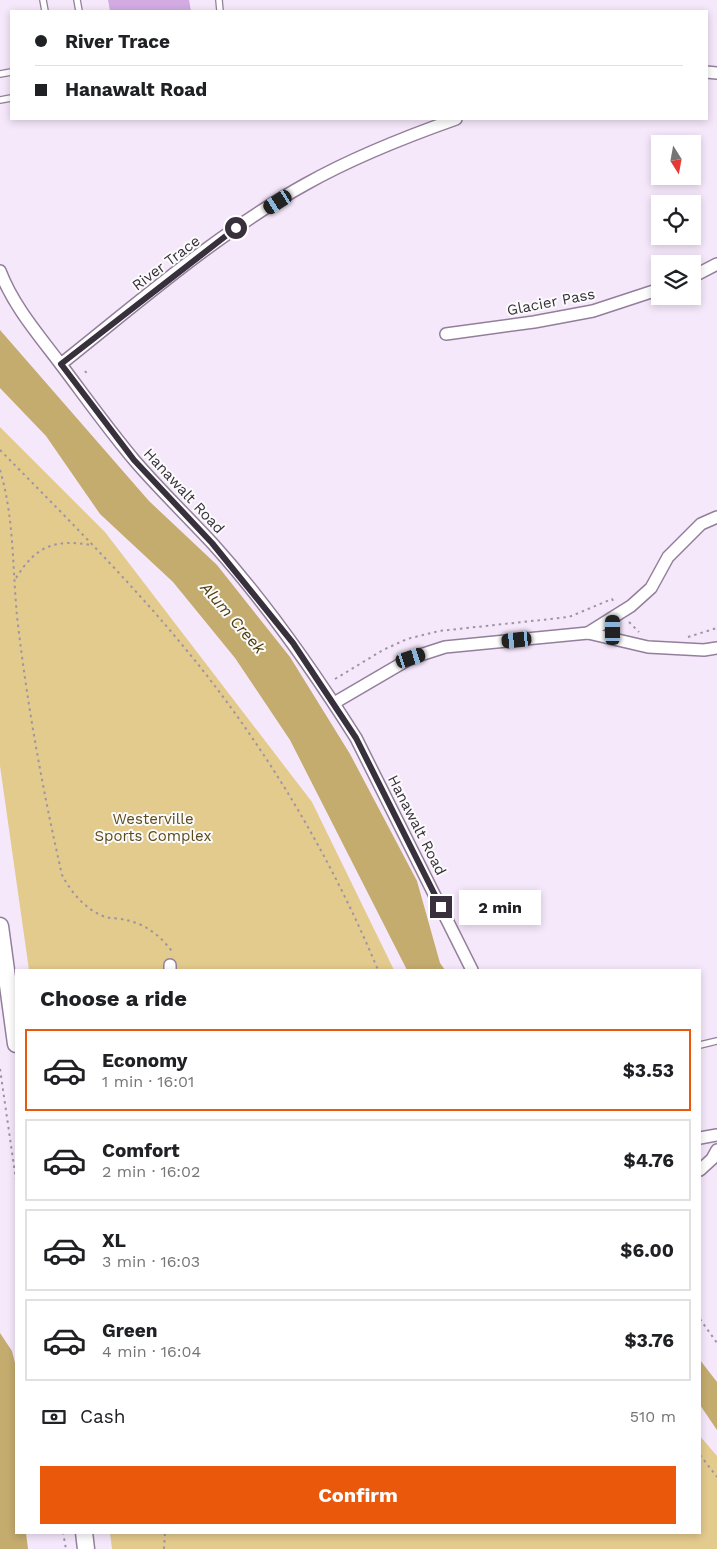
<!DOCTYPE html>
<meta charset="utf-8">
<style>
body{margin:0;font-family:"Work Sans",sans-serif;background:#f6f6f6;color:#202124;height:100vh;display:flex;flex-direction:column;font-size:19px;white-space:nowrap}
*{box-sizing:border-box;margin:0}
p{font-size:16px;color:#757577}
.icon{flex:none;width:28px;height:28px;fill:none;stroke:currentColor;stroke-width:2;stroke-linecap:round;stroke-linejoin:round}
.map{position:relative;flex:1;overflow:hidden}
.panel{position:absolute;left:15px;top:969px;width:686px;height:565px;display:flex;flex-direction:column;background:#fff;border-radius:0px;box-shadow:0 2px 8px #0003}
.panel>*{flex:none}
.top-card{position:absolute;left:10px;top:10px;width:698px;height:110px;border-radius:0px;box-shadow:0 2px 8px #0003;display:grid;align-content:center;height:110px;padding:0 25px;background:#fff}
.needle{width:32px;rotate:169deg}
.controls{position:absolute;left:651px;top:135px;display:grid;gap:10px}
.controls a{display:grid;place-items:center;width:50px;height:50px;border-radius:0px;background:#fff;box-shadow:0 2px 8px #0003;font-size:25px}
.end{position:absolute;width:22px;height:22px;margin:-11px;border:6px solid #38303c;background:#fff;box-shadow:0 0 0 2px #fff}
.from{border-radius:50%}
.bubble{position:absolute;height:35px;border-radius:0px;background:#fff;box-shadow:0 2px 8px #0003;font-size:16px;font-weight:700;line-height:35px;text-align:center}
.car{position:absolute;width:15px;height:30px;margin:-15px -8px;border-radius:6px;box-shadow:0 0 4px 1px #0007;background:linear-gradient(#222 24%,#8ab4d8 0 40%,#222 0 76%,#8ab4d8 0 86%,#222 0)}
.top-card b{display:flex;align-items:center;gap:18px;height:48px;font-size:19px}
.top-card b+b{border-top:1px solid #e0e0e0}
.top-card i{width:12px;height:12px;background:#202124}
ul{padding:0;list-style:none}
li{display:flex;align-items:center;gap:15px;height:82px;margin:0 10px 8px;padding:0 15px;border:2px solid #e0e0e0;border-radius:0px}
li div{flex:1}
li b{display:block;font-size:19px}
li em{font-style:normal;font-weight:700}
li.current{border-color:#ea580c}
li>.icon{width:45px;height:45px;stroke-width:1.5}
h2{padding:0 25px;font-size:22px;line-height:60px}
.pay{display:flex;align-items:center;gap:12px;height:55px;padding:0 25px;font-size:19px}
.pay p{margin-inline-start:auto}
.button{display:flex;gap:10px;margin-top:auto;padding:10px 25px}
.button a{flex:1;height:58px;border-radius:0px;background:#ea580c;color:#fff;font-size:20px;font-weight:700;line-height:58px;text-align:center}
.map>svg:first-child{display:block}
.green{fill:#e3ca8d}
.water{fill:#c4ab6e}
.building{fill:#d1abe1}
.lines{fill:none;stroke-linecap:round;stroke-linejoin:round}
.lane-casing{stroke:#937f9b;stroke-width:8}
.street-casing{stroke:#937f9b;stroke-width:14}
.secondary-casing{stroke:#937f9b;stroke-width:19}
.path{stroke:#a094a4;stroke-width:2;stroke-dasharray:2.5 4;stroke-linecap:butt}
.lane{stroke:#fff;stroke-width:5.5}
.street{stroke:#fff;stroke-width:11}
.secondary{stroke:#fff;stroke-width:16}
.route{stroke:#38303c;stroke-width:6}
.labels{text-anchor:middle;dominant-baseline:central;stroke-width:4;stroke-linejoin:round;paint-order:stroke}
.street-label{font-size:15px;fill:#38303c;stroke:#fbfbfb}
.park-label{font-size:15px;fill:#5c4a1a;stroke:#fbfbfb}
.water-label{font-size:16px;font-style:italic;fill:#4f3d0b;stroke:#fbfbfb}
</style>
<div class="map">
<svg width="717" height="1549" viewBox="0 0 717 1549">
<rect width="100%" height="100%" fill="#f6e8fb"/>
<!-- green -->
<g class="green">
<polygon points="0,427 105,532 312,802 394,970 29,970 0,766"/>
<polygon points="700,1436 717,1456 717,1549 112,1549 110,1533 700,1532"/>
</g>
<!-- water -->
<g class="water">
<polygon points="0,330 149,501 217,565 290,657 350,754 417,881 440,963 445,970 407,970 290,740 235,658 173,582 100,514 46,436 0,388"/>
<polygon points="0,1333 12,1351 16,1367 16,1532 26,1533 28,1549 0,1549"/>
<polygon points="700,1360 717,1382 717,1430 700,1405"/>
</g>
<!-- building -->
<polygon class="building" points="108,0 189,0 191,11 110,11"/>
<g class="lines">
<!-- lane casing -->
<g class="lane-casing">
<g id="lane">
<polyline points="43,0 45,11"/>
<polyline points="77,0 79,11"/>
<polyline points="219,0 220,11"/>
<polyline points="0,74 11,72"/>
<polyline points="0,100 11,98"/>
<polyline points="613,617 613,630 617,639"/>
<polyline points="700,1045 717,1041"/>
</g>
</g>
<!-- street casing -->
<g class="street-casing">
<g id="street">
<polyline points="706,72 717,73"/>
<path d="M0,271c13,34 37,62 59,91 25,33 49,67 76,99 25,29 52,55 78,83 54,60 100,126 143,194l116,232"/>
<polyline points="692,277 717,264"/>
<polyline points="446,334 534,322 593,311 660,289"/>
<path d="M61,364c78,-62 158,-132 245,-180 48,-27 99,-47 150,-65"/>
<polyline points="588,633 631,606 651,588 668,557 701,524 717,517"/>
<polyline points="334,703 411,658 445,647 588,633 648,647 704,650 717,648"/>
<polyline points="170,965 170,970"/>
<polyline points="700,1138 717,1135"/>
<polyline points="700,1170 712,1159 717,1150"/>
</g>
</g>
<!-- secondary casing -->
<g class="secondary-casing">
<g id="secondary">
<polyline points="0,926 16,1044"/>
<polyline points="84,1532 86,1549"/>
</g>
</g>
<!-- path -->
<g class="path">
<polyline points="85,371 89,376"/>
<path d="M0,450c61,62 123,124 179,191 82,98 150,211 199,329"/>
<path d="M0,470c15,50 12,103 18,155 10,84 25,167 44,250 9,17 23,34 41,41 7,3 16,2 23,4 20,4 36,17 47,33"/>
<path d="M16,578c20,-32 38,-39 75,-33"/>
<polyline points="629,622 639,632"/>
<polyline points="688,637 717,628"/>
<polyline points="335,679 383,650 407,639 439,631 569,617 612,599 615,604"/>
<polyline points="0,1069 16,1180"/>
<polyline points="700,1319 717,1343"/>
<polyline points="700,1455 717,1477"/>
<polyline points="63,1532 66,1549"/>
<polyline points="164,1549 165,1532"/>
</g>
<!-- lane -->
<use href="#lane" class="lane"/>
<!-- street -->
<use href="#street" class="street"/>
<!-- secondary -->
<use href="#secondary" class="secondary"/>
</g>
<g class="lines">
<!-- route -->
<polyline class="route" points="236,228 61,364 134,460 212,543 293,643 356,738 441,907"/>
</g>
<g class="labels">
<!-- street labels -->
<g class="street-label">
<text transform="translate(166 263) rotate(-37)">River Trace</text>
<text transform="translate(551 302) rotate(-11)">Glacier Pass</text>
<text transform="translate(184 491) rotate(47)">Hanawalt Road</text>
<text transform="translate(417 825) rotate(63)">Hanawalt Road</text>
</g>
<!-- park labels -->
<g class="park-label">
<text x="153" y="819">Westerville<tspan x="153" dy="17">Sports Complex</tspan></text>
</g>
<!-- water labels -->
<g class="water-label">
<text transform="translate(233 618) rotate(49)">Alum Creek</text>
</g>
</g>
</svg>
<div class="controls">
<a><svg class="needle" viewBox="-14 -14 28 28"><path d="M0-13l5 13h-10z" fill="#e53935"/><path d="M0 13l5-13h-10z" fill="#757577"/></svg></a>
<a><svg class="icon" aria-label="locate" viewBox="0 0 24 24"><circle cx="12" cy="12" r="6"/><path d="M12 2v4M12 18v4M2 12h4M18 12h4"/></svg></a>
<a><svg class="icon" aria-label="layers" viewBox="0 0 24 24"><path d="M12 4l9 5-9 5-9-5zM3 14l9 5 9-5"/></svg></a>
</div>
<i class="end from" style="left:236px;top:228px"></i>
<i class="end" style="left:441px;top:907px"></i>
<div class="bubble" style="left:459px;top:890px;width:82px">2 min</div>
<i class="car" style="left:278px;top:202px;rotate:237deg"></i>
<i class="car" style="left:613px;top:630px;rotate:0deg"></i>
<i class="car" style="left:517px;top:640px;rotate:264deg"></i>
<i class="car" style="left:411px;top:658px;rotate:72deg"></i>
<div class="top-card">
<b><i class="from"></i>River Trace</b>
<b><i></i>Hanawalt Road</b>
</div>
<section class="panel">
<h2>Choose a ride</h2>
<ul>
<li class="current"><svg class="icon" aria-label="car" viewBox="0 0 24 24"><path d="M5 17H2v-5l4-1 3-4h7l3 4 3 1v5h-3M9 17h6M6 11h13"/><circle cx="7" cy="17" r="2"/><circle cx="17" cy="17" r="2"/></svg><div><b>Economy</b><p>1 min · 16:01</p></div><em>$3.53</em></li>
<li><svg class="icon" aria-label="car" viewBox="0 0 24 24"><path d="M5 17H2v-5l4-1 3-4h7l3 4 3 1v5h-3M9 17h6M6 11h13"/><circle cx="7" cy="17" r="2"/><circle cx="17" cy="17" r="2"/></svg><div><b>Comfort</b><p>2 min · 16:02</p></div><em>$4.76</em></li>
<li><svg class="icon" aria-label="car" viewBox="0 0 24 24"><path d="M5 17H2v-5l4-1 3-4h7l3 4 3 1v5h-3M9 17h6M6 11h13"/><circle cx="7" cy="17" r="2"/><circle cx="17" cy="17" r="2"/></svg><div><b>XL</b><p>3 min · 16:03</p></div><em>$6.00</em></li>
<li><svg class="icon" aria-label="car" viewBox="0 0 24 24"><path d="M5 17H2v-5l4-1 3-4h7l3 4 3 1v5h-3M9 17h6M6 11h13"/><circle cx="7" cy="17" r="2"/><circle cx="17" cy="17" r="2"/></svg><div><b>Green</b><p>4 min · 16:04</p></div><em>$3.76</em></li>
</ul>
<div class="pay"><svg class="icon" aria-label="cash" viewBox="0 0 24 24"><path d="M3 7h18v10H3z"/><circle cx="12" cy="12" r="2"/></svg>Cash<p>510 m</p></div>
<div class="button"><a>Confirm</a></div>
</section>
</div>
